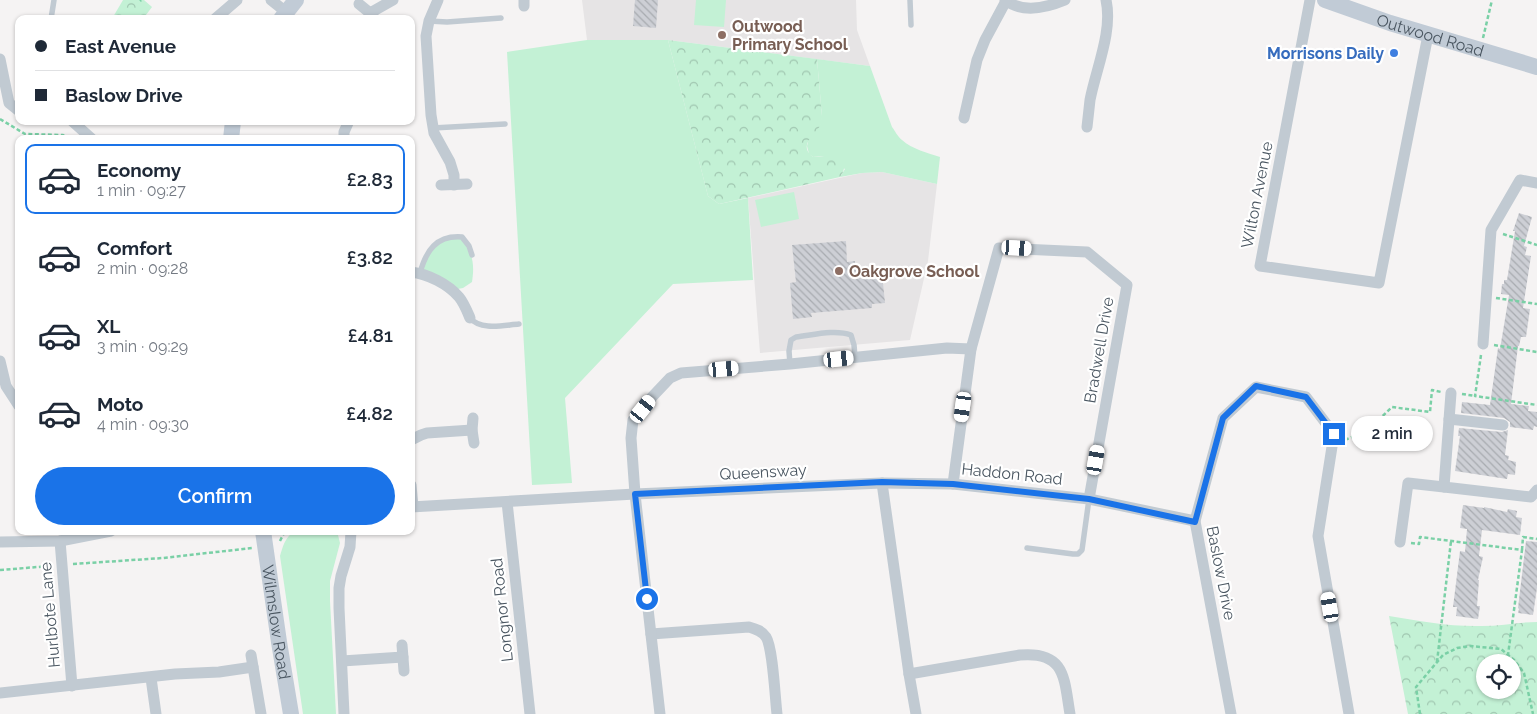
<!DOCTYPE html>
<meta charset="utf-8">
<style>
body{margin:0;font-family:Raleway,sans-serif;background:#f2f2f3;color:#1f2937;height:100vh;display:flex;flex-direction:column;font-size:19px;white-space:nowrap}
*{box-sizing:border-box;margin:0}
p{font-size:16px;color:#747a83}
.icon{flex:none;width:28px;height:28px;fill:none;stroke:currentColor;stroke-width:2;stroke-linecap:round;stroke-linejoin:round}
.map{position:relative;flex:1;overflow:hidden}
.panel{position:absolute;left:15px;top:135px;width:400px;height:400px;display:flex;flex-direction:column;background:#fff;border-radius:10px;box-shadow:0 1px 4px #0004}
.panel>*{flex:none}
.guide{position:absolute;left:15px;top:15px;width:400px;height:110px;border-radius:10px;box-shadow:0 1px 4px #0004;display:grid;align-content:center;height:110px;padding:0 20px;background:#fff}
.buttons{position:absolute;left:1476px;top:654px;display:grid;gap:10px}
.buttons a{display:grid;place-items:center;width:45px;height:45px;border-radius:50%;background:#fff;box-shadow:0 1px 4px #0004;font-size:25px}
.end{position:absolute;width:22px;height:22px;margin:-11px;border:6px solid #1a73e8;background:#fff;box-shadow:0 0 0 2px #fff}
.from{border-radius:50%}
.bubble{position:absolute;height:35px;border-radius:18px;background:#fff;box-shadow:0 1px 4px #0004;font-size:16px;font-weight:600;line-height:35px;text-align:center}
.car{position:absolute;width:15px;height:30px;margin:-15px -8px;border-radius:6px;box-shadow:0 0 4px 1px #0007;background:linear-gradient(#fff 24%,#345 0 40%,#fff 0 76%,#345 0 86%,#fff 0)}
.guide b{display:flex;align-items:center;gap:18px;height:48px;font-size:19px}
.guide b+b{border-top:1px solid #e0e1e3}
.guide i{width:12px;height:12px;background:#1f2937}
ul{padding:9px 0 0;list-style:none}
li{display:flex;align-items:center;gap:15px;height:70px;margin:0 10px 8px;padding:0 10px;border:2px solid transparent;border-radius:10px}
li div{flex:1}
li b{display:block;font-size:19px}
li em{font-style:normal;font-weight:600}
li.current{border-color:#1a73e8}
li>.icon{width:45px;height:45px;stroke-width:1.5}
.primary-button{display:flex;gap:10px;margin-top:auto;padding:10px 20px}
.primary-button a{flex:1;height:58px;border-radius:30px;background:#1a73e8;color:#fff;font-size:20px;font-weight:600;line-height:58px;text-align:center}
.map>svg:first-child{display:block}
.education{fill:#e6e4e5}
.grass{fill:#c3f1d5}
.park{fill:url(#park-crowns);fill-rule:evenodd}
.building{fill:url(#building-back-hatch)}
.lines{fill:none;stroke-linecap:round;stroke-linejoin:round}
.path{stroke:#7ad0a6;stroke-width:2.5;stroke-dasharray:4 2.5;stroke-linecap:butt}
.lane{stroke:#c1cad2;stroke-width:5.5}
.street{stroke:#c1cad2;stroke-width:11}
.secondary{stroke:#c1cbd6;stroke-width:16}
.route{stroke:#1a73e8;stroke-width:6}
.education-dot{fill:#8d6e63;stroke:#fff;stroke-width:2}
.shop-dot{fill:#3f7fe0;stroke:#fff;stroke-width:2}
.labels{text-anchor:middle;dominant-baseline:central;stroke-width:4.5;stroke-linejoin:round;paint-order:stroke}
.education-label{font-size:16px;font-weight:bold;fill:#785e54;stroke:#fff;text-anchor:start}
.street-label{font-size:16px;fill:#4a5661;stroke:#fff}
.shop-label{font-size:16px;font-weight:bold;fill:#366cbe;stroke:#fff;text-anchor:end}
</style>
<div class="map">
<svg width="1537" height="714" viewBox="0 0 1537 714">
<defs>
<pattern id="park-crowns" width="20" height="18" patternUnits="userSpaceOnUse" patternTransform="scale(1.25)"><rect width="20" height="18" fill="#c3f1d5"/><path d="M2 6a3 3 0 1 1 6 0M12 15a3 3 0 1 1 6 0" fill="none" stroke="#a0c6b0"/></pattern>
<pattern id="building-back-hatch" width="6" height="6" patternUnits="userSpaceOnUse" patternTransform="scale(1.25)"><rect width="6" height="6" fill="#cdcfd5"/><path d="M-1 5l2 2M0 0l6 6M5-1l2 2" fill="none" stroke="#a8abb0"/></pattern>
</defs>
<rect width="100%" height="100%" fill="#f5f3f3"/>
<!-- education -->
<g class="education">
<polygon points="582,0 856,0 857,30 870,66 668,40 587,40"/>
<polygon points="882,172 937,184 928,261 910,340 760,353 748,198 862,173"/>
</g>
<!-- grass -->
<g class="grass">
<polygon points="696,0 726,0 724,27 694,25"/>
<polygon points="587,40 668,40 708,196 719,204 748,198 753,280 673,284 565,398 572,483 532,485 507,52"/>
<path d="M817,59l53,7 22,61c3,4 6,10 10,13 10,9 26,13 38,17l-3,27 -55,-12 -20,1 -22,4 5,-8 -21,-13 -11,1 -4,-3 -2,-8 2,-8 11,-13 2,-9z"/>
<polygon points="794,192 799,219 761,227 755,200"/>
<path d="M462,237c10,17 13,25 10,45l-9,6 -11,2 -32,-17 3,-13 18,-19z"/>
<path d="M295,531h42l3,12 -10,38v20l6,113h-33l-23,-158c3,-10 5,-19 15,-25z"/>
</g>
<!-- park -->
<g class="park">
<polygon points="123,0 144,0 152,7 143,19 116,19 113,17"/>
<path d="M668,40l149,19 5,57c0,2 0,6 -1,8 -5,11 -24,20 -8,33 7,0 15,-2 22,-2 12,1 11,15 5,22l-121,27 -11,-8z"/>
<path d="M1389,616c31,5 62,11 93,10 19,0 37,-4 55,-4v92h-129zM1512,662v28h-27v-28z"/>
</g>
<!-- building -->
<g class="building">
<polygon points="635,0 658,0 656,28 633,26"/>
<polygon points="1519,213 1532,217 1524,246 1527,247 1525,255 1531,256 1523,308 1530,309 1526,337 1521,337 1519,346 1518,346 1511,404 1529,406 1528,411 1537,412 1537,427 1534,426 1533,430 1510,427 1510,422 1504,418 1461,413 1462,402 1490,405 1498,348 1500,349 1509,295 1501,294 1502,284 1504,284 1504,280 1507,280 1515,231 1513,231"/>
<polygon points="846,241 847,262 855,261 856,275 882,273 885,303 872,304 872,308 811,313 812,317 793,319 790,283 796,282 792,245"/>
<polygon points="1459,428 1502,432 1508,430 1505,455 1509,456 1508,460 1516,462 1515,475 1508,474 1507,479 1455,471 1460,436 1458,436"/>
<polygon points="1463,505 1484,508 1484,507 1507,512 1508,509 1517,511 1516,517 1522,518 1520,535 1482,530 1479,556 1483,557 1478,580 1479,580 1477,606 1480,606 1478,619 1456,616 1457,607 1453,607 1460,551 1465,552 1467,529 1460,528"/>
<polygon points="1526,541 1537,542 1537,588 1533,615 1518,613 1519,609 1518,608"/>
</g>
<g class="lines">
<!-- path -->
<g class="path">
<polyline points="140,1 141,0"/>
<polyline points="1483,38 1492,0"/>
<polyline points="0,119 25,134 63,135 68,139"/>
<polyline points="1503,234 1537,245"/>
<polyline points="1496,298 1537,304"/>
<polyline points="1494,345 1537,352"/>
<polyline points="1481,355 1475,396 1537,405"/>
<polyline points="1462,394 1475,396"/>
<polyline points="1345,440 1368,430 1392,407 1430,412 1432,390 1441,392"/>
<polyline points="280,541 285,531"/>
<polyline points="1411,543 1419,544 1420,537 1522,550 1508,655"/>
<polyline points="1522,550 1523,537 1537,539"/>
<polyline points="73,564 163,558 252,548"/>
<polyline points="0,570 50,566"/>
<polyline points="1437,662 1451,541"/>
<polyline points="1420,714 1416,687 1443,655 1457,648 1470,646 1501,649 1514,660 1524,673 1533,714"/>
</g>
<!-- lane -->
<g class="lane">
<polyline points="910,0 911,25"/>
<polyline points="51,19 54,0"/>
<polyline points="429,21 447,22 501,18"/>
<polyline points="433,128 505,124"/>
<path d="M420,273c6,-22 16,-38 42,-36l7,9 3,9"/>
<path d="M470,318c11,13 34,7 49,6"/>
<path d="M790,364l-1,-13 2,-11 5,-3c17,-2 39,-8 55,-2l3,10 1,12"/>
<polyline points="1027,548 1073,554 1078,554 1082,550 1089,499"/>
</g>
<!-- street -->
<g class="street">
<polyline points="271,0 286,12"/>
<polyline points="438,0 429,21 426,36 431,115 434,133 450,162 454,175 454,185"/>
<polyline points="524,0 524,6"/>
<path d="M1005,0c17,13 41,8 60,0"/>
<polyline points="1310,0 1260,266 1379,283 1428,35"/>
<polyline points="359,4 370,13 374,18"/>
<polyline points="370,13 393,0"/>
<polyline points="215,19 237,0"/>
<polyline points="0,59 9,103 19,111"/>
<polyline points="964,118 977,60 985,40 1006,1"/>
<polyline points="72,121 92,139"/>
<path d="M1087,127c1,-9 2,-18 3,-27 6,-31 23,-69 16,-100"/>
<polyline points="344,139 344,132 348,123"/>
<polyline points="441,185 467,184"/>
<path d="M411,272c17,2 37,12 48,25 5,6 8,14 11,21"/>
<polyline points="1483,344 1491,230 1520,180 1537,183"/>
<polyline points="0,361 6,386 19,406"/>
<polyline points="1451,393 1444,487 1531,497 1537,490"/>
<polyline points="473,418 472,430 474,443"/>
<polyline points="1449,419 1503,425"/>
<polyline points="411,440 421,435 427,433 472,430"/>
<polyline points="882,483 953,484 1089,499 1195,521"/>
<polyline points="953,484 971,349 999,248 1087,252 1127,285 1089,499"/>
<polyline points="411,485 413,507"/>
<polyline points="507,502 530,714"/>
<polyline points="411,507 635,494 882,483 909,674 916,714"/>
<polyline points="60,541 72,686"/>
<polyline points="0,542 60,541 111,531"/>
<polyline points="1400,542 1408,483 1444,487"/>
<path d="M651,634l98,-7c7,2 13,4 17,10 7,11 9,61 11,77"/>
<polyline points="402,645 404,671"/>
<polyline points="251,655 261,714"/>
<polyline points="342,661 403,657"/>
<path d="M909,674l111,-19c46,-4 44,24 50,59"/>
<polyline points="151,678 156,714"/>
<polyline points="0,693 175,674 219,672 253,667"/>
<polyline points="344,714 339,608 339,588 341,576 350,547 351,531"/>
<polyline points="660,714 635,494 631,438 633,420 652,397 670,378 681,373 790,364 947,348 971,349"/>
<polyline points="1231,714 1195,521 1223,418 1256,387 1306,397 1334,434 1318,536 1349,714"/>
</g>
<!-- secondary -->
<g class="secondary">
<path id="s1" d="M1325,0l65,23 147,44"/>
<polyline points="281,19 296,0"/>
<polyline points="231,139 233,121"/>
<path id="s2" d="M263,531l16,111 12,72"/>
</g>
</g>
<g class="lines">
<!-- route -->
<polyline class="route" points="647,599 635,494 882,482 953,484 1089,499 1195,522 1223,418 1256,386 1306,397 1334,434"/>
</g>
<!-- markers -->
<g class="education-dot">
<circle cx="722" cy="35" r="5"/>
<circle cx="839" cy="271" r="5"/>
</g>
<circle class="shop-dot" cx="1394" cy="53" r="5"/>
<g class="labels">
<!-- education labels -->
<g class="education-label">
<text x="732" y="26">Outwood<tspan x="732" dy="18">Primary School</tspan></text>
<text x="849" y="271">Oakgrove School</text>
</g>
<!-- street labels -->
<g class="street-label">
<text stroke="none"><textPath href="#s1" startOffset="111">Outwood Road</textPath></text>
<text transform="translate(1257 195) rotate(-79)">Wilton Avenue</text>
<text transform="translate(1099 350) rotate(-80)">Bradwell Drive</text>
<text transform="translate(763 472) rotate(-3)">Queensway</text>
<text transform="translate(1012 474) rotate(6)">Haddon Road</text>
<text transform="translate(1221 573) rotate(79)">Baslow Drive</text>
<text transform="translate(502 610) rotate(-96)">Longnor Road</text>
<text transform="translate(50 615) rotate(-95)">Hurlbote Lane</text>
<text stroke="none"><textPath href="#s2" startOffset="92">Wilmslow Road</textPath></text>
</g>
<!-- shop labels -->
<g class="shop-label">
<text x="1384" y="53">Morrisons Daily</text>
</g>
</g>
</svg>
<div class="buttons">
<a><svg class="icon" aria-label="locate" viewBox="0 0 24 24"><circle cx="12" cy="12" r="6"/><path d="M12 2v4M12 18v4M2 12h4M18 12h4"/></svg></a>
</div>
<i class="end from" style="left:647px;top:599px"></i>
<i class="end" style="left:1334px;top:434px"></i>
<div class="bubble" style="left:1351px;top:416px;width:82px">2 min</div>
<i class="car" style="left:1017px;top:248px;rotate:93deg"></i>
<i class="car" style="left:839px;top:359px;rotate:84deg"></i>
<i class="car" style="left:724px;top:369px;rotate:85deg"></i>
<i class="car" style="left:963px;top:407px;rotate:188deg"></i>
<i class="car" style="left:643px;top:409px;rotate:39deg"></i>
<i class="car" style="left:1096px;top:460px;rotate:10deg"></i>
<i class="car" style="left:1330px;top:607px;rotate:350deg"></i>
<div class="guide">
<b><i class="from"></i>East Avenue</b>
<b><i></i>Baslow Drive</b>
</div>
<section class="panel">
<ul>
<li class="current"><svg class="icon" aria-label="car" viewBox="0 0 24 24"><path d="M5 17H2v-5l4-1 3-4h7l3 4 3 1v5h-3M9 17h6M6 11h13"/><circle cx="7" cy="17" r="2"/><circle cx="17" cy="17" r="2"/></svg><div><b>Economy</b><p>1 min · 09:27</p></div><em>£2.83</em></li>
<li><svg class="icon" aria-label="car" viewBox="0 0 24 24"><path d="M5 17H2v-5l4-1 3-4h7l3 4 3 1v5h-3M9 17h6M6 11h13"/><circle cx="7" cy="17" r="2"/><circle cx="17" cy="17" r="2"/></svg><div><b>Comfort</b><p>2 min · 09:28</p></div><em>£3.82</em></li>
<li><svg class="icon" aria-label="car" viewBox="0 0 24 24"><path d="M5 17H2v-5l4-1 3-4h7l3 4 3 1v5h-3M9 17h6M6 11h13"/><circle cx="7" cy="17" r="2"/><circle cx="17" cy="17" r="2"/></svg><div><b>XL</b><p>3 min · 09:29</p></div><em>£4.81</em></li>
<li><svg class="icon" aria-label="car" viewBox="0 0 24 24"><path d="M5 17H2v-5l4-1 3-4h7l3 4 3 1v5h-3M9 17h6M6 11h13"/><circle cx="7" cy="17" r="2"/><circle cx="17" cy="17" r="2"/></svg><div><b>Moto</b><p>4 min · 09:30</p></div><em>£4.82</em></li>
</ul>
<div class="primary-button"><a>Confirm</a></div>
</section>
</div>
